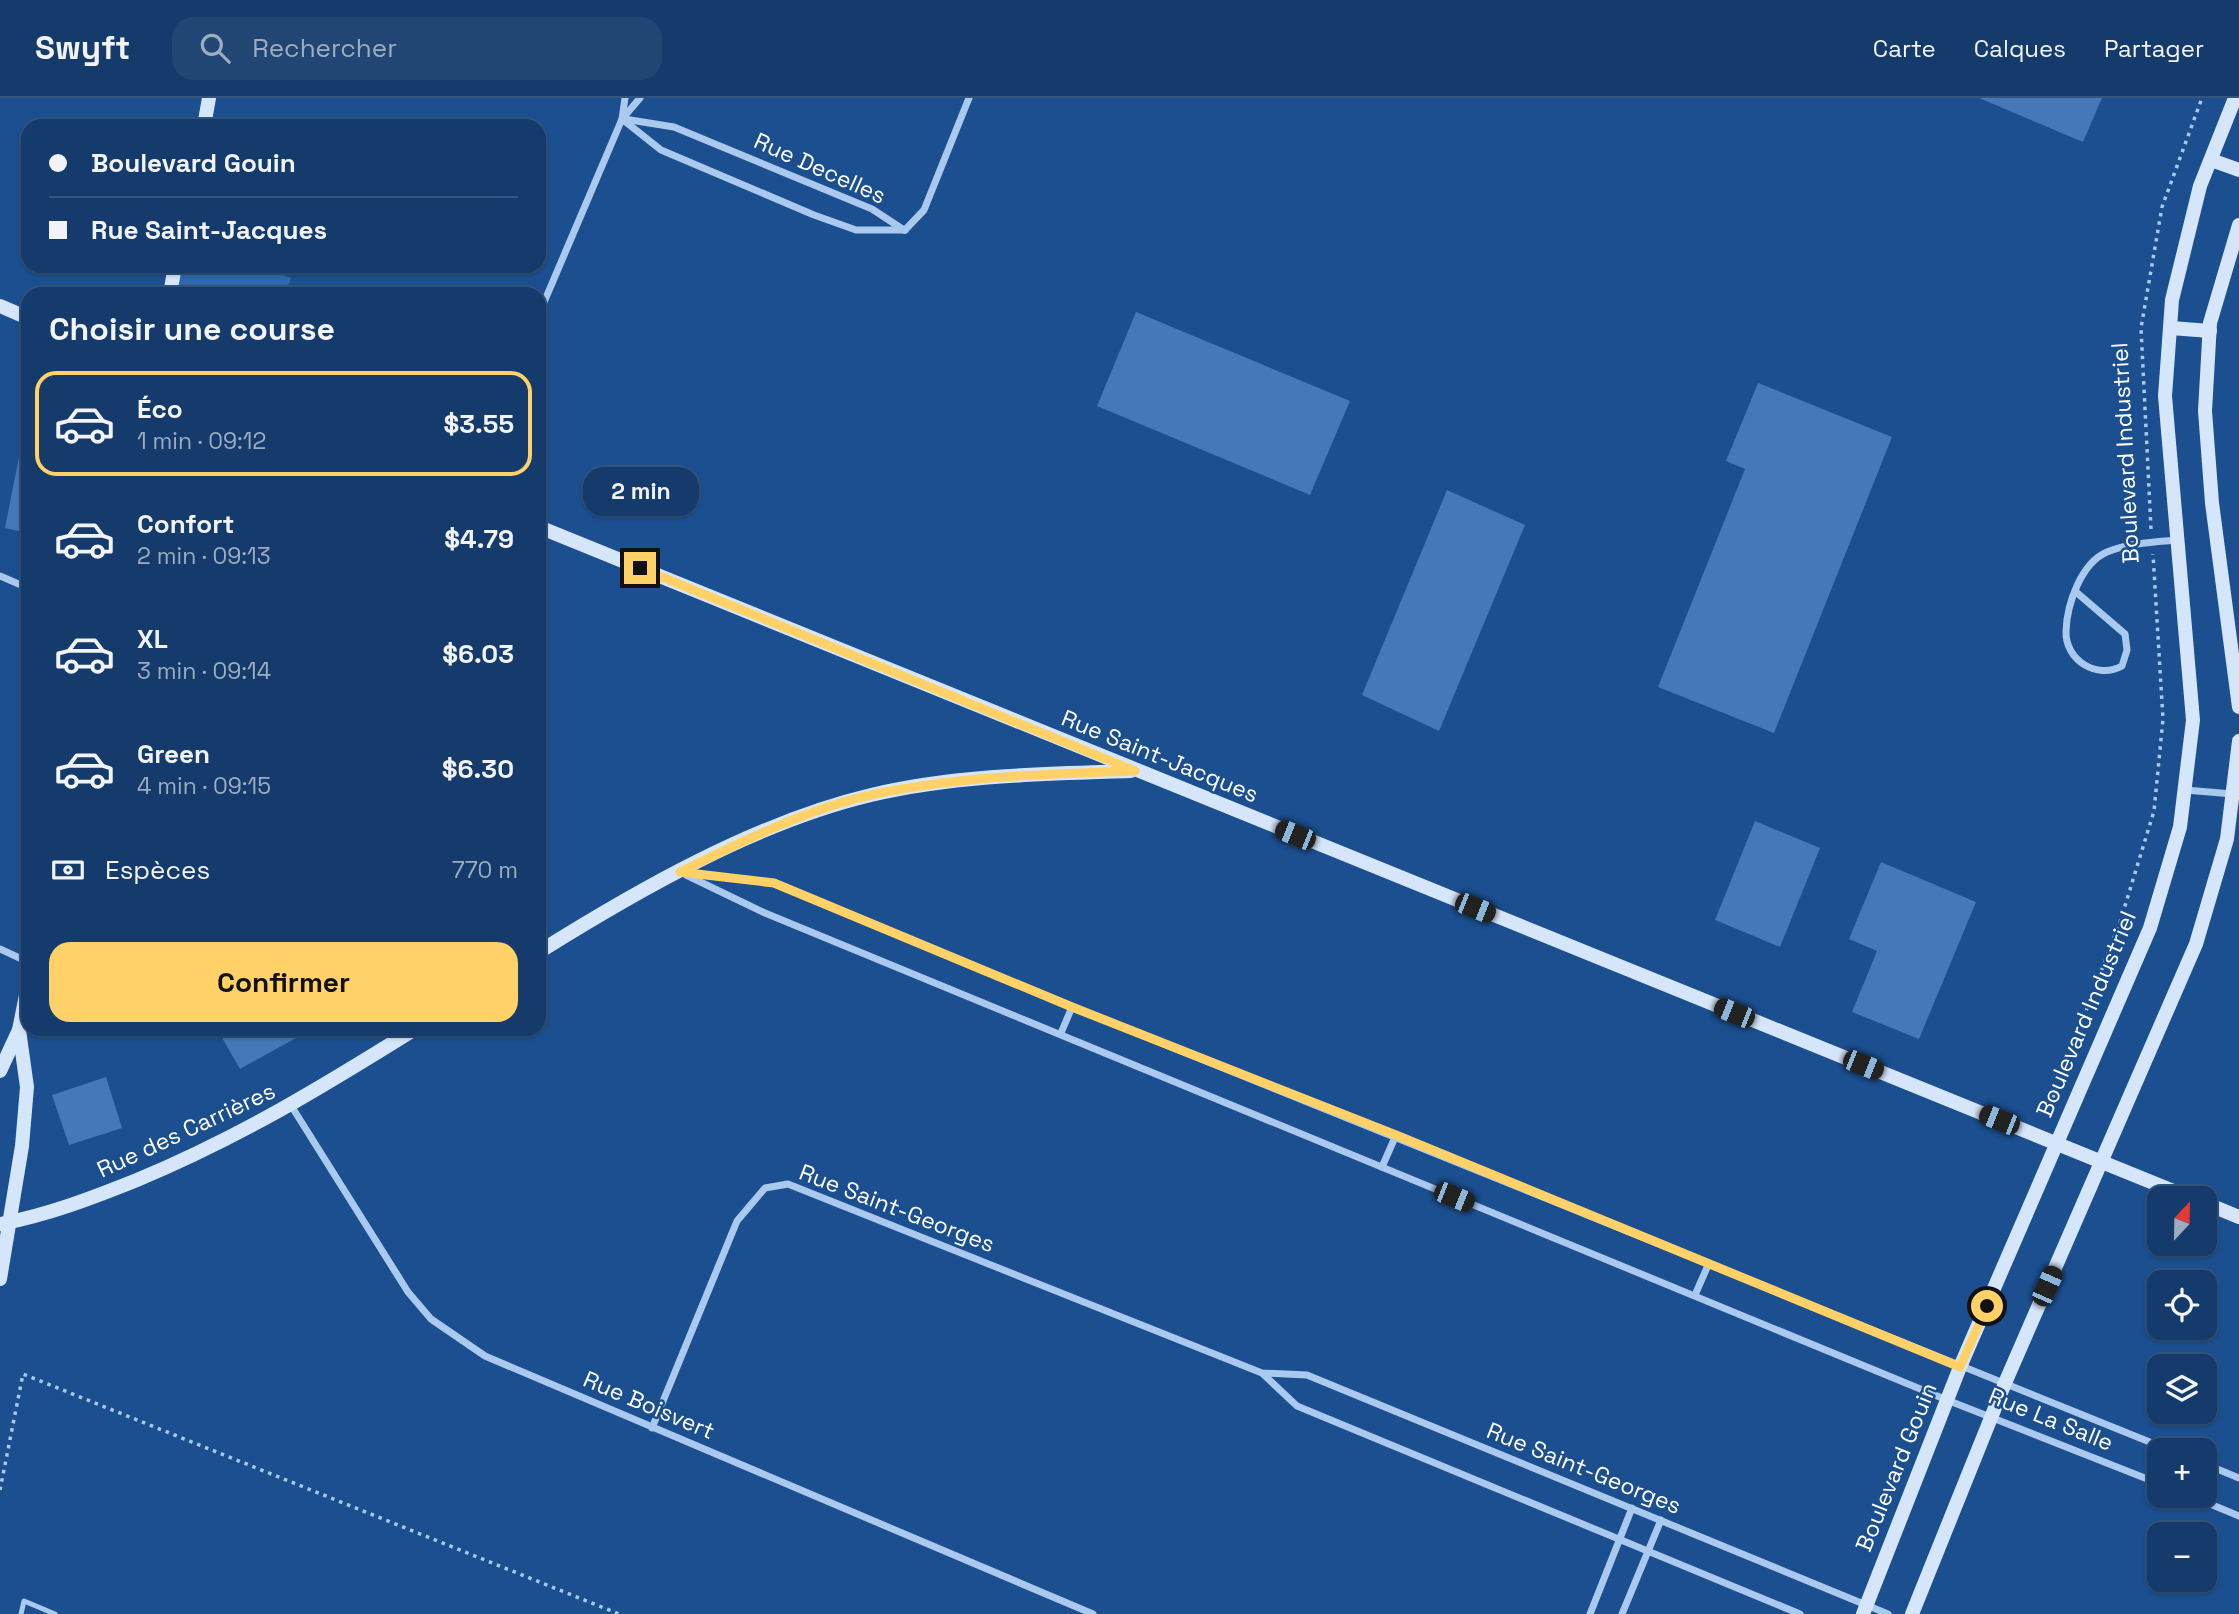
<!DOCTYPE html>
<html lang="fr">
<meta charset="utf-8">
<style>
body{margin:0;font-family:"Space Grotesk",sans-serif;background:#214673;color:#f1f3f6;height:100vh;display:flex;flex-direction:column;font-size:26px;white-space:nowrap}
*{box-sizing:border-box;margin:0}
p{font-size:23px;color:#9dadc1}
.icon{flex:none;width:38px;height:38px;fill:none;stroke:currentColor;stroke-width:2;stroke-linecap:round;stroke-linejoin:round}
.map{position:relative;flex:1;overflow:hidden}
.side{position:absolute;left:21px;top:189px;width:525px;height:749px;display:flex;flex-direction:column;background:#143b6b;border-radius:21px;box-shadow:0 2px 5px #0004,0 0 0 2px #33557e}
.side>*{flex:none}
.top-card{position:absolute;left:21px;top:21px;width:525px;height:154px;border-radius:21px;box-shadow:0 2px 5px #0004,0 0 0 2px #33557e;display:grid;align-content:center;height:154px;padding:0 28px;background:#143b6b}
.needle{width:46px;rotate:22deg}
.tools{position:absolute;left:2147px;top:1088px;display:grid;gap:14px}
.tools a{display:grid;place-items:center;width:70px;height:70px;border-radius:14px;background:#143b6b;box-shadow:0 2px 5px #0004,0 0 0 2px #33557e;font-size:35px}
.end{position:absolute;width:32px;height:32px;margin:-16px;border:9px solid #ffd166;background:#111;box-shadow:0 0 0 4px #111}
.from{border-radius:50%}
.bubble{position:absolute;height:49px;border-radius:21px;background:#143b6b;box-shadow:0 2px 5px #0004,0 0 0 2px #33557e;font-size:23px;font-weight:700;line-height:49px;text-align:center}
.car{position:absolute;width:21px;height:42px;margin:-21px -10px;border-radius:9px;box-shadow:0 0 5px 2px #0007;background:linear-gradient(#222 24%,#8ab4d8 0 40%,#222 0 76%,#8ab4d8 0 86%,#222 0)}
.top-card b{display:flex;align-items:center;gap:24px;height:66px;font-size:26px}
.top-card b+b{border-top:2px solid #33557e}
.top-card i{width:18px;height:18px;background:#f1f3f6}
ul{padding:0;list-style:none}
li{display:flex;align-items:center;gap:21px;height:105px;margin:0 14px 10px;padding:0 14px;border:4px solid transparent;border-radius:21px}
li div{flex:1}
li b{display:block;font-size:26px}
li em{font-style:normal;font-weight:700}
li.on{border-color:#ffd166}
li>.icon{width:63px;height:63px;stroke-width:1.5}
h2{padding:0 28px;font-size:32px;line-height:84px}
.pay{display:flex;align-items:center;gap:18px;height:77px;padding:0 28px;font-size:26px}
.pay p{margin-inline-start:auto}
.button{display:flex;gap:14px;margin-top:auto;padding:14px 28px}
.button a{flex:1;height:80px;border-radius:21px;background:#ffd166;color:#111;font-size:28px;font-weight:700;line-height:80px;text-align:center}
header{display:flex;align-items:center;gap:42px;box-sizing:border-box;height:98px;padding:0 35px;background:#143b6b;border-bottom:2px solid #33557e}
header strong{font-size:33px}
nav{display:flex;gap:38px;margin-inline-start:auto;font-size:24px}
.search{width:490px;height:63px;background:#214673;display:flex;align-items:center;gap:18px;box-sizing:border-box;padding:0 24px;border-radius:21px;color:#9dadc1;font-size:26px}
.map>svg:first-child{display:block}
.green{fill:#2e69ad}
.building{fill:#4478b7}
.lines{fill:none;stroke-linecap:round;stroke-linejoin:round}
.path{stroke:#a9c9ee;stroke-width:3.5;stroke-dasharray:3.5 5;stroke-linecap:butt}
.lane{stroke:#a9c9ee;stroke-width:5}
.street{stroke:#a9c9ee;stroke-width:7}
.secondary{stroke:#d6e6fa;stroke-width:14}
.route{stroke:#ffd166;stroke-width:9}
.labels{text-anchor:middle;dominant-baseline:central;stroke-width:5;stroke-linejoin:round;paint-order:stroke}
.street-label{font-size:23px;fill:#fff;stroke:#1b4f8f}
</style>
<header>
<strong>Swyft</strong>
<div class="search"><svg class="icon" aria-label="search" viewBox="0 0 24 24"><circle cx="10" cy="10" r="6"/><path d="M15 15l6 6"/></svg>Rechercher</div>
<nav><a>Carte</a><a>Calques</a><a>Partager</a></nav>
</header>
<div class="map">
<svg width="2239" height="1516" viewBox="0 0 2239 1516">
<rect width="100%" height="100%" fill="#1b4f8f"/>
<!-- green -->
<polygon class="green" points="175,168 260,168 291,180 285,196 170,196"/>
<!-- building -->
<g class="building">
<polygon points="1979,0 2102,0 2083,44"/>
<polygon points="1136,214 1350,303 1310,397 1097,308"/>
<polygon points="1758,285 1892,339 1774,635 1658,589 1745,371 1726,363"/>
<polygon points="20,354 28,355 28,435 5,430"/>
<polygon points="1447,392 1525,427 1439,633 1362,597"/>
<polygon points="1755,723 1820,750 1780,849 1715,822"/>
<polygon points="1881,764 1976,804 1919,941 1852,914 1877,853 1849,841"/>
<polygon points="217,931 312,931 240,971"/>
<polygon points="106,979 122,1030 69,1047 52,997"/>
</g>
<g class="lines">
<!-- path -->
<g class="path">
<polyline points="2151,431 2141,230 2162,109 2202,0"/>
<polyline points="2054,1008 2053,1000 2121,821 2154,713 2163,621 2153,456"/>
<polyline points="0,1392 23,1276 619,1516"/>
</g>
<!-- lane -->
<polyline class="lane" points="21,1516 24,1503 55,1516"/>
<!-- street -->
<g class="street">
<polyline points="623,20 640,0"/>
<polyline points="622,21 661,52 814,117 856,132 905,132"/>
<polyline points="624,21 674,29 872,111 904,132"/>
<polyline points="905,132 924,112 969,0"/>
<polyline points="539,216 622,21 625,0"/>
<polyline points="0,478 28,490"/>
<path d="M2076,494l49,42 2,16 -5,16c-25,14 -57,-6 -56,-35 1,-27 15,-68 41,-79 22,-9 47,-10 70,-12"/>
<polyline points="2185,692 2233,696"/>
<polyline points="682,774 774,785 1072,909 2172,1353"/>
<polyline points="686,777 765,815 1947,1302 2160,1386"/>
<polyline points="0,851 28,864"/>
<polyline points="1061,935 1072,909"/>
<polyline points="292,1009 408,1194 431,1221 485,1258 1093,1516"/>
<polyline points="1382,1069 1396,1037"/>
<polyline points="1695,1197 1709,1165"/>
<polyline points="1263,1276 1297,1308 1800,1516"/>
<polyline points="652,1330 737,1123 765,1090 788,1086 1262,1275 1307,1277 1888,1516"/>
<polyline points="2205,1366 2239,1380"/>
<polyline points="2191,1398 2239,1418"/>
<polyline points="1590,1516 1632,1410"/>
<polyline points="1622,1516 1661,1422"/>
</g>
<!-- secondary -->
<g class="secondary">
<polyline points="204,28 209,0"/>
<polyline points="2211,62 2239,72"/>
<polyline points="2239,127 2210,225 2205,313 2212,405 2239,609"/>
<polyline points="170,196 175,168"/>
<polyline points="0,208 28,220"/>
<polyline points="2171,230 2210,233"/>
<polyline points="539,429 2193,1101"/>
<path d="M539,854c99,-62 218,-130 332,-157 85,-20 172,-21 260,-24"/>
<polyline points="0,973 19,932 28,887"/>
<polyline points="2205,1105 2239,1119"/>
<path d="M0,1126c48,-9 92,-26 137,-44 103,-43 185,-93 278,-151"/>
<polyline points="0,1181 22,1048 27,989 19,932"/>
<polyline points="1863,1516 1960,1269 2150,830 2180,729 2193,622 2165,298 2172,202 2200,88 2235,0"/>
<polyline points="1912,1516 2005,1285 2196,846 2227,741 2239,643"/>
</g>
</g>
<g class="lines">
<!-- route -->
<path class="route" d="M640,470l495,203c-88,3 -176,5 -264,24 -67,15 -130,47 -191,77l94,11 298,124 324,128 564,232 27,-61"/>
</g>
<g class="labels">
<!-- street labels -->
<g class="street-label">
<text transform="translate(820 70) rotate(24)">Rue Decelles</text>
<text transform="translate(2125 355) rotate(-93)">Boulevard Industriel</text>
<text transform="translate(1160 658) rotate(22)">Rue Saint-Jacques</text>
<text transform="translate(2086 916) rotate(-67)">Boulevard Industriel</text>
<text transform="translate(186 1032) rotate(-25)">Rue des Carrières</text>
<text transform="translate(897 1110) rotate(21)">Rue Saint-Georges</text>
<text transform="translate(649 1307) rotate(23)">Rue Boisvert</text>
<text transform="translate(2051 1321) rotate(22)">Rue La Salle</text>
<text transform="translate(1896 1369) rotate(-68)">Boulevard Gouin</text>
<text transform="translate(1584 1370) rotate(22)">Rue Saint-Georges</text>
</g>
</g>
</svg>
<div class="tools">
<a><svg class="needle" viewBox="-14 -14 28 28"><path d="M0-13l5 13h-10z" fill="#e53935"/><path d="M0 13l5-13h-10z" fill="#9dadc1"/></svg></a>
<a><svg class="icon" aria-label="locate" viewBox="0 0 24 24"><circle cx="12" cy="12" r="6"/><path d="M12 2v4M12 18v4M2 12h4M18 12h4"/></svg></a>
<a><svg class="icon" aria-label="layers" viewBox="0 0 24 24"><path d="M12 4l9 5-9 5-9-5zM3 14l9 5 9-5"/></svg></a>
<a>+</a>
<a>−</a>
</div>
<i class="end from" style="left:1987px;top:1208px"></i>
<i class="end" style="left:640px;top:470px"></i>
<div class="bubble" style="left:583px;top:369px;width:116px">2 min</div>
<i class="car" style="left:1295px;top:737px;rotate:292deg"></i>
<i class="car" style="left:1475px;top:810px;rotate:112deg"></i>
<i class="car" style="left:1734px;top:915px;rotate:292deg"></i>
<i class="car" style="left:1863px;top:967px;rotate:112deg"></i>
<i class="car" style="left:1999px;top:1022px;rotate:292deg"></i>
<i class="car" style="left:1454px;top:1099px;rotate:112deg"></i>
<i class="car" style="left:2047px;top:1188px;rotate:24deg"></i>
<div class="top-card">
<b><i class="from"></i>Boulevard Gouin</b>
<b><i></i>Rue Saint-Jacques</b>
</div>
<section class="side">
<h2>Choisir une course</h2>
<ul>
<li class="on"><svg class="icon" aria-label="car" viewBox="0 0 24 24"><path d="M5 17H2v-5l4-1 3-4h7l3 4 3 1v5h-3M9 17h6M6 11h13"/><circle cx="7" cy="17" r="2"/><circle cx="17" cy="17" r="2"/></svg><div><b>Éco</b><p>1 min · 09:12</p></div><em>$3.55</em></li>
<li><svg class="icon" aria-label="car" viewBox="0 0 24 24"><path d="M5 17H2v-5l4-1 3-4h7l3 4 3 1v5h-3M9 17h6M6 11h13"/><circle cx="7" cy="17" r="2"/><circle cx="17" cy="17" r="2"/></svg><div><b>Confort</b><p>2 min · 09:13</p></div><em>$4.79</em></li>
<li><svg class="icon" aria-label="car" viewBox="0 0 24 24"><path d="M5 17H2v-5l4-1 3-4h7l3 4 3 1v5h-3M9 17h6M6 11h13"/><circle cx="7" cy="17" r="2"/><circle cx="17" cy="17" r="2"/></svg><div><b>XL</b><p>3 min · 09:14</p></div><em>$6.03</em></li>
<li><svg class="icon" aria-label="car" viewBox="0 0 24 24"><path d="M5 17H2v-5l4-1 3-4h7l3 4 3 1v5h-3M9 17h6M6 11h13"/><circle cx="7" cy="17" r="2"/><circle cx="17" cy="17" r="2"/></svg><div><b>Green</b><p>4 min · 09:15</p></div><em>$6.30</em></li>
</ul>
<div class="pay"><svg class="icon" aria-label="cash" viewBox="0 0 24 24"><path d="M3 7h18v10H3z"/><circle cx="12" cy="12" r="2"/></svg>Espèces<p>770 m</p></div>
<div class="button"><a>Confirmer</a></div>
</section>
</div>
